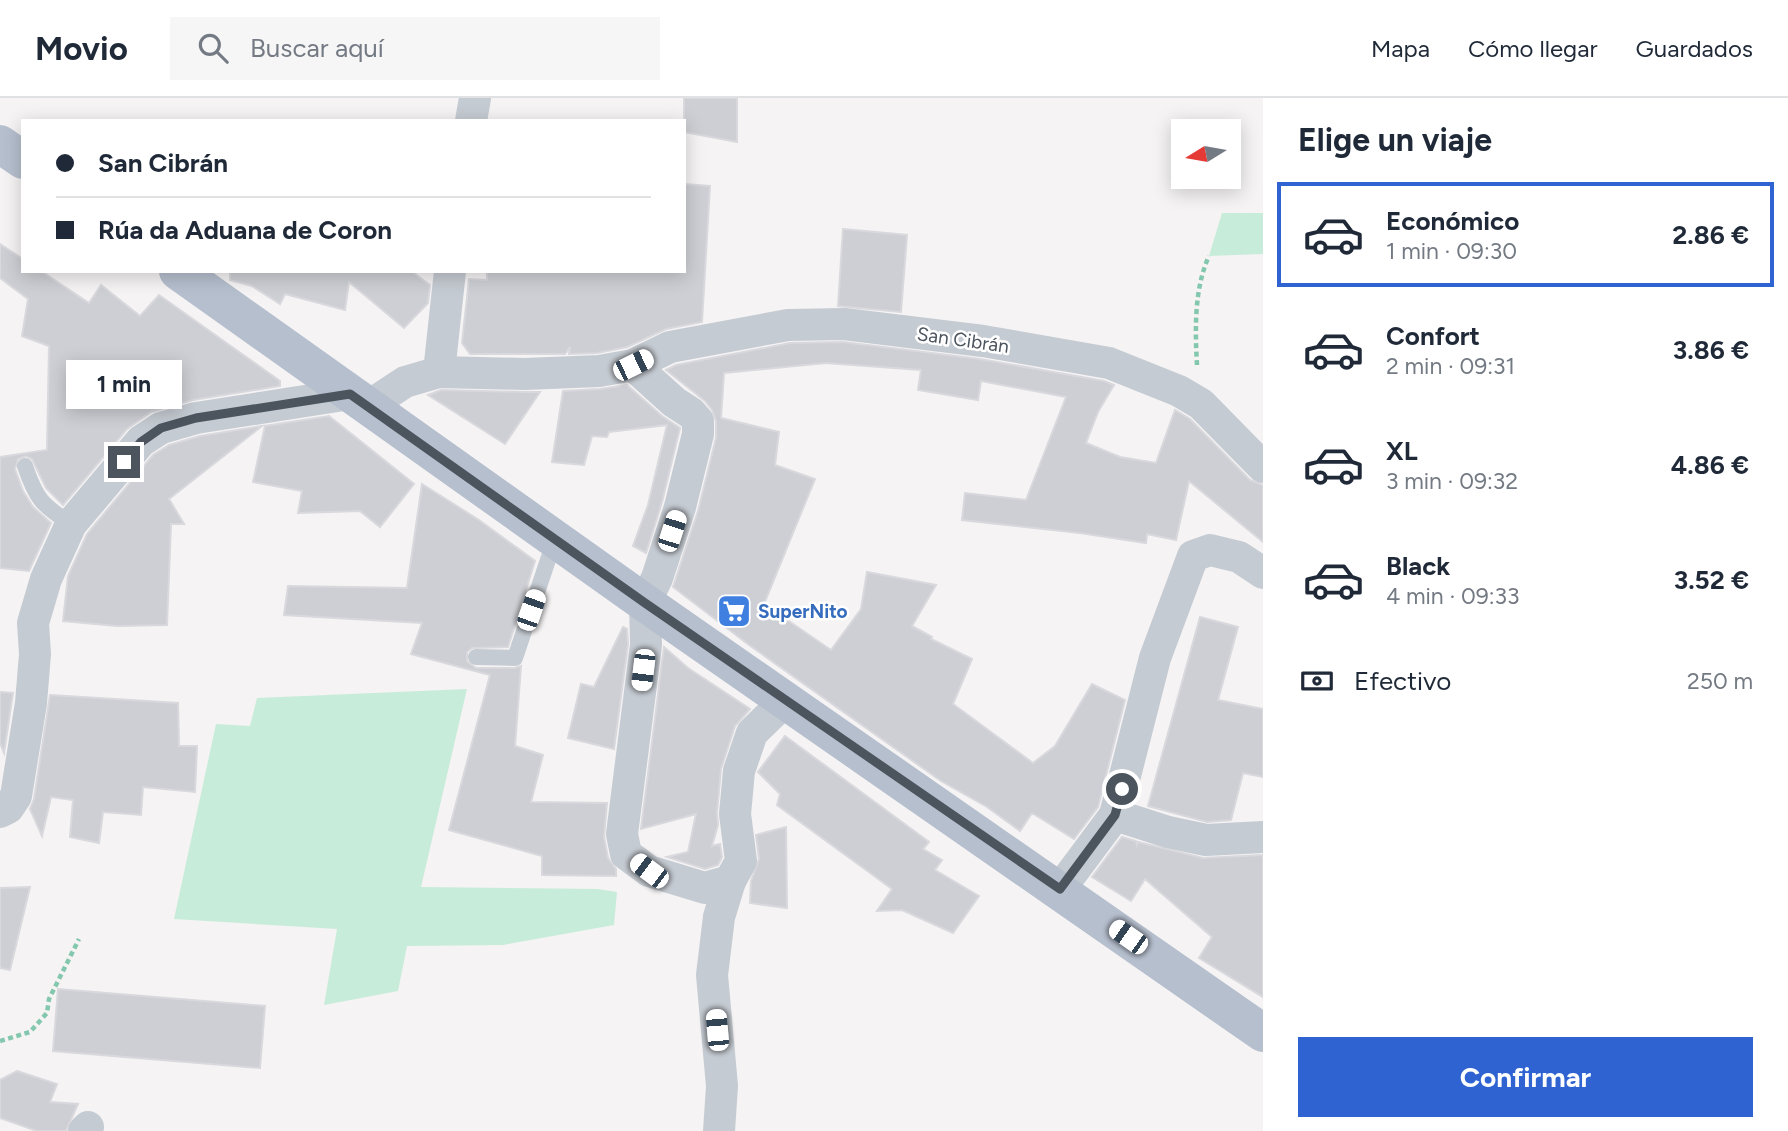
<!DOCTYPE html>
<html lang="es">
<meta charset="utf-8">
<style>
body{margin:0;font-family:Figtree,sans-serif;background:#f6f6f7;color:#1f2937;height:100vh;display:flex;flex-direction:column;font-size:26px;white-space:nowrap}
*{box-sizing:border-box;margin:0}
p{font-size:23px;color:#747a83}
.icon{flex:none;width:38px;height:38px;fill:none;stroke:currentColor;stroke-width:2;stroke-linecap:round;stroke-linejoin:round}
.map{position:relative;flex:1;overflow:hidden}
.drawer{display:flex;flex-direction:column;background:#fff;width:525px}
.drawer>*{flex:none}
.guide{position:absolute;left:21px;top:21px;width:665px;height:154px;border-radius:0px;box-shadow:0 4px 18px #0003;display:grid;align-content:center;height:154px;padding:0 35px;background:#fff}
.needle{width:46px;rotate:259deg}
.controls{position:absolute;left:1171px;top:21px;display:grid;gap:14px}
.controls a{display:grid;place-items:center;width:70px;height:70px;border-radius:0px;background:#fff;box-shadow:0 4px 18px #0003;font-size:35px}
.end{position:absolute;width:32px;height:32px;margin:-16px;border:9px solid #4c545e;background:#fff;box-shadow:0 0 0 4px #fff}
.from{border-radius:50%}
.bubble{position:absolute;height:49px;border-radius:0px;background:#fff;box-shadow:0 4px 18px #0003;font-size:23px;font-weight:700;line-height:49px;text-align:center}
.car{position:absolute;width:21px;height:42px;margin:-21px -10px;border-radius:9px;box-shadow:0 0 5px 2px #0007;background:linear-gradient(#fff 24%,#345 0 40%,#fff 0 76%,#345 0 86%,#fff 0)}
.guide b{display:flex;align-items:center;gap:24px;height:66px;font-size:26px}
.guide b+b{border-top:2px solid #e0e1e3}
.guide i{width:18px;height:18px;background:#1f2937}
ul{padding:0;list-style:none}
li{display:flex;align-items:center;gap:21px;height:105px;margin:0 14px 10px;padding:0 21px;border:4px solid transparent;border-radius:0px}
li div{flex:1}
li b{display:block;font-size:26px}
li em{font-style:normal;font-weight:700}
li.on{border-color:#3063d2}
li>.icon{width:63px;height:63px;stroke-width:1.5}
h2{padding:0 35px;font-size:32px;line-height:84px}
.pay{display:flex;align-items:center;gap:18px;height:77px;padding:0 35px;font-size:26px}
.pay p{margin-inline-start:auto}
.primary-button{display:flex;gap:14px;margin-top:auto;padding:14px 35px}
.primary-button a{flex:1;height:80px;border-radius:0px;background:#3063d2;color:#fff;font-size:28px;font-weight:700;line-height:80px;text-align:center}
header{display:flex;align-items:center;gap:42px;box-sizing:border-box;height:98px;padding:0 35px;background:#fff;border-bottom:2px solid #e0e1e3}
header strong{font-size:33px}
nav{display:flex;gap:38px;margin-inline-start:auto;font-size:24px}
.search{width:490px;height:63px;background:#f6f6f7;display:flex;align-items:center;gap:18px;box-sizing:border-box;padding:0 24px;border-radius:0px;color:#747a83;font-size:26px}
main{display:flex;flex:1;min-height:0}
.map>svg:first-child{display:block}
.green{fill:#c8ecda}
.building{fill:#cdcfd4;stroke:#d8d8dd;stroke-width:2}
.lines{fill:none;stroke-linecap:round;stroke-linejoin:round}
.path{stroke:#83c7ae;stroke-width:4.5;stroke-dasharray:5 3.5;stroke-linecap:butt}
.lane{stroke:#c5cbd2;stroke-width:16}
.street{stroke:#c5cbd2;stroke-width:32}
.primary{stroke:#b6bfce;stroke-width:38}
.route{stroke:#4c545e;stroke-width:9}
.labels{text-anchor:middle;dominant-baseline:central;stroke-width:5;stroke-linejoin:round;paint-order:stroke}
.street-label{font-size:19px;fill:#4c545e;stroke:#fff}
.shop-label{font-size:19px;font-weight:bold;fill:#366cbe;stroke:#fff;text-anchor:start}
</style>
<header>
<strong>Movio</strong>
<div class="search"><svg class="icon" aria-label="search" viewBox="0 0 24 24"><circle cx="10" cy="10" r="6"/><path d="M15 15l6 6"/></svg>Buscar aquí</div>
<nav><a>Mapa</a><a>Cómo llegar</a><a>Guardados</a></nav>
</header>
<main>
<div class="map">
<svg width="1263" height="1033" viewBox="0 0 1263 1033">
<rect width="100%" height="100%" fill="#f5f3f3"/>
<!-- green -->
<g class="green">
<polygon points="1222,115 1263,115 1263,156 1209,158"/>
<polygon points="467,591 421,789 598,791 617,794 614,827 503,847 407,848 398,893 324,907 337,831 174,821 216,626 250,628 257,600"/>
</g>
<!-- building -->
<g class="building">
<polygon points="684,0 737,0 737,44 684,34"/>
<polygon points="684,86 710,88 702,224 666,231 627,249 597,255 569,256 570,249 565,256 470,256 462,245 469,181 487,182 487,173 684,173"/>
<polygon points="843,131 907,137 901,214 838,208"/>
<polygon points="0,146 23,161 23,173 41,173 89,205 101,187 140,218 159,197 280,283 280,288 193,302 151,314 127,331 63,407 46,390 32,361 26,358 18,361 15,371 23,393 33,409 51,425 29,473 0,470 0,359 47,352 49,248 22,238 28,201 0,180"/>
<polygon points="230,173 411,173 430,187 428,205 404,230 349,184 345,212 285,196 280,206 252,188 230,182"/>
<polygon points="843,244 980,261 1104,283 1114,287 1098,314 1086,345 1120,359 1156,365 1175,312 1190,321 1250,382 1263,387 1263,444 1189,383 1176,442 1147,436 1146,445 1080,435 962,422 965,395 1026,402 1066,299 981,283 978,302 918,292 921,272 826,265 724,275 721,320 779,334 775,367 815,381 764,506 831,552 861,511 867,474 936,487 912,528 932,539 931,541 972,561 953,606 1033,665 1055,648 1092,586 1125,602 1098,709 1074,741 1032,715 1020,733 987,709 941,683 749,547 673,489 698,413 716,340 716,323 712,312 705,303 666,272 676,267 790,245"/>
<polygon points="627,287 662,318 680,330 662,404 646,455 633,448 648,407 667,327 609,334 607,339 592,338 584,367 552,364 563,293 600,291"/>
<polygon points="441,292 525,294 540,294 505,346 428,297"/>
<polygon points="329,318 414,386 380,429 360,413 298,415 302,393 253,384 265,328"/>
<polygon points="262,328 169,401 184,426 171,426 167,527 117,528 63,523 68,478 87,436 153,357 169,347 200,338"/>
<polygon points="422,386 479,422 535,463 508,549 472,550 467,554 467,563 476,570 515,570 521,568 515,648 543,657 531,704 607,705 604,739 608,760 616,771 616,778 542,777 542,758 449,732 490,577 411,556 422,525 284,517 288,488 407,490"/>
<polygon points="1200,519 1238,529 1218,602 1263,611 1263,679 1243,675 1231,722 1207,724 1148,708"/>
<polygon points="623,529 627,531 628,546 614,651 568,640 581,586 594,589"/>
<polygon points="664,549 688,570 750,611 735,628 721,671 717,715 718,727 712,748 720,746 722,759 718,767 705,771 667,759 688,754 696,716 641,731"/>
<polygon points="0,594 13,595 4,655 0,645"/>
<polygon points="50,597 178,605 179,648 197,648 195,694 143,689 141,717 103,714 99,745 70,739 73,702 51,699 42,738 30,711 34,701"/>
<polygon points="785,638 929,744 923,751 942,762 935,772 979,798 953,835 902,812 877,813 892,791 777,707 780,696 758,674"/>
<polygon points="786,729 787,810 750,805 751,783 759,761 756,737"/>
<polygon points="1122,739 1136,743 1137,747 1138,744 1203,760 1263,757 1263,899 1199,860 1212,839 1145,781 1131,803 1092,779"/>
<polygon points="30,789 10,872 0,870 0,790"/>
<polygon points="58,891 265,908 260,970 53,953"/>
<polygon points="17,973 57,986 50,1004 78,1006 66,1033 37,1033 0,1020 0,982"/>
</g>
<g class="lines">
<!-- path -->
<g class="path">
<path d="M1197,267c-2,-35 -3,-76 12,-109"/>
<polyline points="0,943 30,934 47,915 49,901 79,841"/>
</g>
<!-- lane -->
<g class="lane">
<path d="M25,368c11,33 17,39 46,58"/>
<polyline points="476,559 515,560 555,441"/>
</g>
<!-- street -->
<g class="street">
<polyline points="471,23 475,0"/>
<polyline points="633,267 674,304 691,315 698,323 698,336 680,409 657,480 645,505 646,547 622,736 626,756 649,773 705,790 730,783 741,763 735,716 739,673 752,635 786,602"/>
<polyline points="439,274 450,173"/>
<polyline points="367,309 405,284 439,274 525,276 599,273 633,267 670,249 788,227 844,226 983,243 1109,265 1179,293 1201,306 1263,369"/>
<polyline points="0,714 8,710 16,698 31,605 35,556 33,525 46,481 71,426 141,343 161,330 196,320 350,296"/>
<polyline points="1115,717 1155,560 1193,458 1210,452 1239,459 1263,475"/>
<polyline points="1060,791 1115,717 1168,734 1206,742 1263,739"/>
<polyline points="84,1033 88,1029"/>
<polyline points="719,1033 722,988 712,877 719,819 730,783"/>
</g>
<!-- primary -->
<g class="primary">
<polyline points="0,46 23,62"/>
<polyline points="178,173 645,505 1263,935"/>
</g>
</g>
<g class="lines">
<!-- route -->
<polyline class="route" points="124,364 141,344 161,330 196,320 350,296 645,505 1060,791 1115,717 1122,691"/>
</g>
<!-- icons -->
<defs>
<g id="supermarket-square" transform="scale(1.75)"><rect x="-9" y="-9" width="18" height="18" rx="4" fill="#3f7fe0" stroke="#fff"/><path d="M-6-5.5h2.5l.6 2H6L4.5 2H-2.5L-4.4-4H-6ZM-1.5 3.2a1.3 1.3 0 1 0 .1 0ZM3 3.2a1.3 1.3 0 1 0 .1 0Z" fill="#fff"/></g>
</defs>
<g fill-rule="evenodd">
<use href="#supermarket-square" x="734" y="513"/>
</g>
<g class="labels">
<!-- street labels -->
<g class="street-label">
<text transform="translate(963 242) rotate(8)">San Cibrán</text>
</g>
<!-- shop labels -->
<g class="shop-label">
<text x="758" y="513">SuperNito</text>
</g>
</g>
</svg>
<div class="controls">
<a><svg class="needle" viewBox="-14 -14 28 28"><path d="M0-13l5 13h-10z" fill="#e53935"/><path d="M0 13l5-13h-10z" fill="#747a83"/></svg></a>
</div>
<i class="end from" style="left:1122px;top:691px"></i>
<i class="end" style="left:124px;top:364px"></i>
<div class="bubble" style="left:66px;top:262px;width:116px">1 min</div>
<i class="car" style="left:633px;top:267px;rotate:64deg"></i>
<i class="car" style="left:672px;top:433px;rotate:18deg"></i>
<i class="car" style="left:531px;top:512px;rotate:19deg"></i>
<i class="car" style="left:643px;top:572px;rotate:187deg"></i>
<i class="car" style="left:649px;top:773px;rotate:307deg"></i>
<i class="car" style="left:1128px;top:839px;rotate:305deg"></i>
<i class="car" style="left:717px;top:932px;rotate:355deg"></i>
<div class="guide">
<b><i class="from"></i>San Cibrán</b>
<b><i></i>Rúa da Aduana de Coron</b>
</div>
</div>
<section class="drawer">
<h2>Elige un viaje</h2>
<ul>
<li class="on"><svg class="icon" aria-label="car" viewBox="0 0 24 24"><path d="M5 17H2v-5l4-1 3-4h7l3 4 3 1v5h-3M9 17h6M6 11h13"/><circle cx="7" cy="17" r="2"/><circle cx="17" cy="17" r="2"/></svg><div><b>Económico</b><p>1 min · 09:30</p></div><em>2.86 €</em></li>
<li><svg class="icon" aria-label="car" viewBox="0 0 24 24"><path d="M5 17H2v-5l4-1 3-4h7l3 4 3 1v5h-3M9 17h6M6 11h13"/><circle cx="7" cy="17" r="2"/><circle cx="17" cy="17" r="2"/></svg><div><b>Confort</b><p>2 min · 09:31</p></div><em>3.86 €</em></li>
<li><svg class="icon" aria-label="car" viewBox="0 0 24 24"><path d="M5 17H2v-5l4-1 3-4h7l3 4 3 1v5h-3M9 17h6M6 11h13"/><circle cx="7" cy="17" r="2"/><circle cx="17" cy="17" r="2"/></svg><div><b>XL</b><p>3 min · 09:32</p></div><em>4.86 €</em></li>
<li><svg class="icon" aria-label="car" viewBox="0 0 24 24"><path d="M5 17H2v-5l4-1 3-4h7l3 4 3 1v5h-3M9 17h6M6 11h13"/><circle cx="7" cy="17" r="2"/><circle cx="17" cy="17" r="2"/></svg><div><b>Black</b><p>4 min · 09:33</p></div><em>3.52 €</em></li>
</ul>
<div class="pay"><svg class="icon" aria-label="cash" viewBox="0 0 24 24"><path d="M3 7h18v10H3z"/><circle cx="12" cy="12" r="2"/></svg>Efectivo<p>250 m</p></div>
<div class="primary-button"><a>Confirmar</a></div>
</section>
</main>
